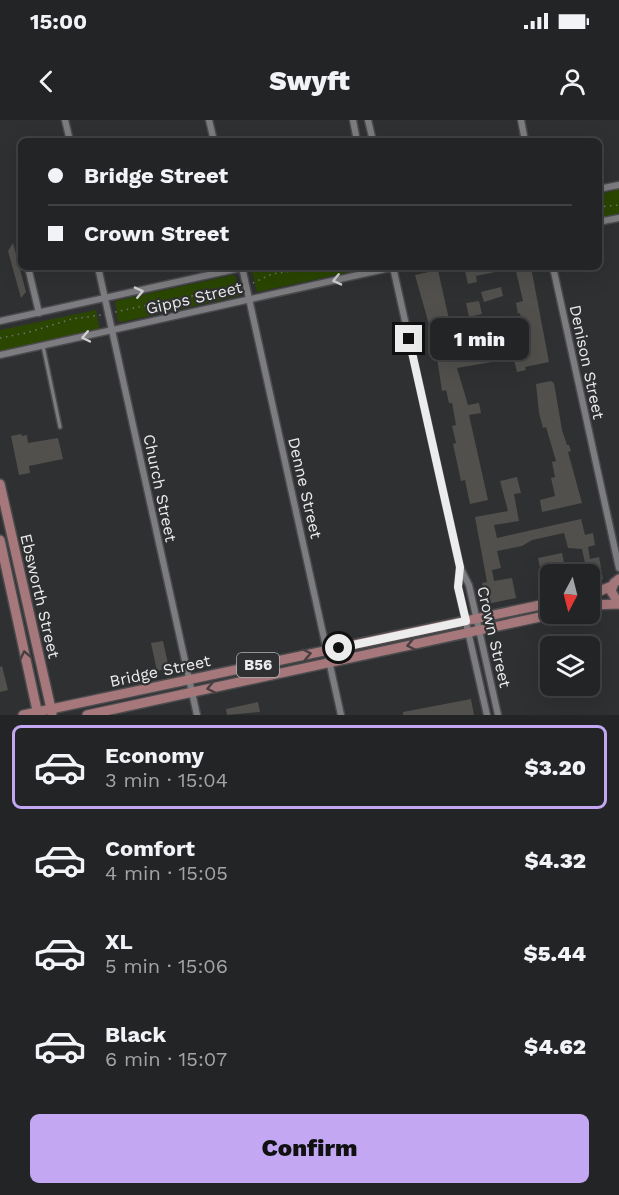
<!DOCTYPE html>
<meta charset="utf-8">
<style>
body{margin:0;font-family:"Work Sans",sans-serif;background:#2b2c2e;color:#f1f3f6;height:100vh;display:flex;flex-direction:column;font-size:22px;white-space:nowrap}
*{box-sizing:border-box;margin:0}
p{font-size:20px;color:#a3a4a7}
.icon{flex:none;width:33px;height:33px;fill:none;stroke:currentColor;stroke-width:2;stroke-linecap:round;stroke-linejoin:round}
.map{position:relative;height:595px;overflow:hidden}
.side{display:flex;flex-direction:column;background:#232426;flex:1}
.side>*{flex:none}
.top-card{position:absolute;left:18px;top:18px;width:584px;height:132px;border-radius:9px;box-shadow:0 6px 24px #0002,0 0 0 2px #404143;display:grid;align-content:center;height:132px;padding:0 30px;background:#232426}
.needle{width:39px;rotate:187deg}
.fabs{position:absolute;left:540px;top:444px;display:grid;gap:12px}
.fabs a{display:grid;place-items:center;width:60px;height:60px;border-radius:9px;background:#232426;box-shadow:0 6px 24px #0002,0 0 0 2px #404143;font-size:30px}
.end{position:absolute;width:27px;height:27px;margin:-14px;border:8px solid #ececed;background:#111;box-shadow:0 0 0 3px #111}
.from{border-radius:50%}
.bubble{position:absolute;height:42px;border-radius:9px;background:#232426;box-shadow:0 6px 24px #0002,0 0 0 2px #404143;font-size:20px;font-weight:800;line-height:42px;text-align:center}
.top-card b{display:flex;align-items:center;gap:21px;height:57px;font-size:22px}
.top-card b+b{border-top:2px solid #404143}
.top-card i{width:15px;height:15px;background:#f1f3f6}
ul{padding:10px 0 0;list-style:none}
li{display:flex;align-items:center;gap:18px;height:84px;margin:0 12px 9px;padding:0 18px;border:3px solid transparent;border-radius:9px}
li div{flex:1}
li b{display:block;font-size:22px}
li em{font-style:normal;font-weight:800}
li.selected{border-color:#c3a7f2}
li>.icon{width:54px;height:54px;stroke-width:1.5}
.cta{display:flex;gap:12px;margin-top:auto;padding:12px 30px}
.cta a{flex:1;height:69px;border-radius:9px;background:#c3a7f2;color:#111;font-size:24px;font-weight:800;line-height:69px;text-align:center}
.status{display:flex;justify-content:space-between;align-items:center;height:42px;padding:0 30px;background:#232426;direction:ltr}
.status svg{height:16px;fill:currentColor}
header{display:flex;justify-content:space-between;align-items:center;height:78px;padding:0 30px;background:#232426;font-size:27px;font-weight:800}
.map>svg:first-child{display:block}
.green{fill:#2a4600}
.building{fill:#51504d}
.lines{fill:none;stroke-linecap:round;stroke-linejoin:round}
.lane-casing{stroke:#4b4b4d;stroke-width:6}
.street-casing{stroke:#4b4b4d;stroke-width:9}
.primary-casing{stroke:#4b4b4d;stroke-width:12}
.path{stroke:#717273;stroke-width:1.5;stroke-dasharray:1.5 4.5;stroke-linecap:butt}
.lane{stroke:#7d7d81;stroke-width:3}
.street{stroke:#7d7d81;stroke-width:6}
.primary{stroke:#a6787b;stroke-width:9}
.oneway{stroke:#d0d0d2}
.oneway2{stroke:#473e41}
.route{stroke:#ececed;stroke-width:8}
.labels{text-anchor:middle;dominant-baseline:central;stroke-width:4.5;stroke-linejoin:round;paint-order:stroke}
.shield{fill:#2f3032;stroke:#b3b4b5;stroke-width:1.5}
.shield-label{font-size:15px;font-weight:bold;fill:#ececed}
.street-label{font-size:16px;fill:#ececed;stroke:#2f3032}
</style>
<div class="status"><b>15:00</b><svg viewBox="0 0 49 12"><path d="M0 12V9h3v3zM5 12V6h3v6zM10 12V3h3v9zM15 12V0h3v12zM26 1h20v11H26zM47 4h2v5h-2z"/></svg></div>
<header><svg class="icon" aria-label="back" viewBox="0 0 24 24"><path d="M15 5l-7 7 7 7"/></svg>Swyft<svg class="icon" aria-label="person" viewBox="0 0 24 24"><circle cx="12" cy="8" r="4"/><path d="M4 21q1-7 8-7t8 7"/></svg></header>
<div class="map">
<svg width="619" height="595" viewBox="0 0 619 595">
<rect width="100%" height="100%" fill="#2f3032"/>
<!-- green -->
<g class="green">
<polygon points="619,69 619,93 599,99 599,75"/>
<polygon points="268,147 373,147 257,172 252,151"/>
<polygon points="233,155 236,157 239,176 122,202 118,201 115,181"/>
<polygon points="96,190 100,211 0,232 0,210"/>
</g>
<!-- building -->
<g class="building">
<polygon points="13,123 26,172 21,178 8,131"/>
<polygon points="464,147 505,147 505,150 476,156 477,162 468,164"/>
<polygon points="515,147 531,147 549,242 525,247 526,250 517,252 513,236 527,233 520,193 518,194 516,183 523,181"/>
<polygon points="438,150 454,222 435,226 415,155"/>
<polygon points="501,167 503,176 484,182 481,172"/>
<polygon points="479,181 482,194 469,197 466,183"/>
<polygon points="488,221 492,242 457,248 468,285 479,283 481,293 469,295 488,380 470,384 465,360 461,361 453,324 456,323 452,306 456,305 452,283 449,283 446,270 442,271 437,238 472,230 471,224"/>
<polygon points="551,261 554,263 562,310 567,325 569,325 571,331 568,332 582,383 542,392 540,380 555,376 551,358 555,357 552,342 556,341 546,307 543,308 539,293 536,264"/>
<polygon points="21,314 22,316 27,315 28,323 58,318 63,339 29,346 30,353 19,355 11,316"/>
<polygon points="517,357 521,373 514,374 519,401 494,405 497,418 581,399 585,415 593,413 595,425 588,427 590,439 599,437 603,459 590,462 590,454 550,454 550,470 545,471 538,438 562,433 565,447 585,443 582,429 568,428 564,413 532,420 522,426 497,431 501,448 492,450 494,461 512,458 516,478 487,484 482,463 487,462 475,397 508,391 500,361"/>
<polygon points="163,521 169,548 157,551 151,523"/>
<polygon points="2,546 8,570 0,572 0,547"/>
<polygon points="471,579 474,595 403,595 403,592"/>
<polygon points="258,582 260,592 227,595 226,589"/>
</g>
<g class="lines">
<!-- lane casing -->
<g class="lane-casing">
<polyline id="lane" points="43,226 60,307"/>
</g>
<!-- street casing -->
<g class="street-casing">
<g id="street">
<polyline points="65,0 70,21"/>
<polyline points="209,0 214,21"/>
<polyline points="353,0 357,21"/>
<polyline points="368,0 373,21"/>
<polyline points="521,0 525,21"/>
<polyline points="598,69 619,65"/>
<polyline points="598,102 619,98"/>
<polyline points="28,147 39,193"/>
<polyline points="98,147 197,595"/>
<polyline points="242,147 341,595"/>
<polyline points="393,147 460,447 469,465 498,595"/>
<polyline points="553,147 619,448"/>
<polyline points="0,201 245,147"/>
<polyline points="0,235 394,147"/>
<polyline points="460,447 458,467 487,595"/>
</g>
</g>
<!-- primary casing -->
<g class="primary-casing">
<g id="primary">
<polyline points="0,364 52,593"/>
<polyline points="0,420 38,595"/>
<polyline points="619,459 614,463 611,471 619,484"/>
<polyline points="590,475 612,466"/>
<polyline points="590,485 619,484"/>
<polyline points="23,595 550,483"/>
<polyline points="87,595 554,494"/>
</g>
</g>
<!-- path -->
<g class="path">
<polyline points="598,87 619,85"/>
<polyline points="253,163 272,154 317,147"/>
<polyline points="115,192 239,166"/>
<polyline points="0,218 26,213 72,199 101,195"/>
</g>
<!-- lane -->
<use href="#lane" class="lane"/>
<!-- street -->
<use href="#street" class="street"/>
<!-- primary -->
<use href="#primary" class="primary"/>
</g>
<!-- one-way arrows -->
<defs><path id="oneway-chevron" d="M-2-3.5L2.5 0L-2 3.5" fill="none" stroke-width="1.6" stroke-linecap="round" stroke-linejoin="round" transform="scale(1.5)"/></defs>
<g class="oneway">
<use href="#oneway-chevron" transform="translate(337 160) rotate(167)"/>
<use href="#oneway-chevron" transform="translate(139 172) rotate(-13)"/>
<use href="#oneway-chevron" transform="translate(86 217) rotate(168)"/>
</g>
<g class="oneway2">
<use href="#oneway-chevron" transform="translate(411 525) rotate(168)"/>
<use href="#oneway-chevron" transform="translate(307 534) rotate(-12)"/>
<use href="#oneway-chevron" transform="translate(25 535) rotate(-102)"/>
<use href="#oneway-chevron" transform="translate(211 568) rotate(168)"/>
</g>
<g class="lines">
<!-- route -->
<polyline class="route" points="339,528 466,501 458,467 460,447 409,219"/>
</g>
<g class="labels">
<!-- shield labels -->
<rect class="shield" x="237" y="533" width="42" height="24" rx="4.5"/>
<g class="shield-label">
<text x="258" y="545">B56</text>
</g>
<!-- street labels -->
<g class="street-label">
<text transform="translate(194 178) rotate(-13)">Gipps Street</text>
<text transform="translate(587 242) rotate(78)">Denison Street</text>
<text transform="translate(160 368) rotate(78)">Church Street</text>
<text transform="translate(305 368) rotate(77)">Denne Street</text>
<text transform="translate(40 476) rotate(77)">Ebsworth Street</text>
<text transform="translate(494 517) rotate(77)">Crown Street</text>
<text transform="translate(160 551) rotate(-12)">Bridge Street</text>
</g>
</g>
</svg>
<div class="fabs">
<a><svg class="needle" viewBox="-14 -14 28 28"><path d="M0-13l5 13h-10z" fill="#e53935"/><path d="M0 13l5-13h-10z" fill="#a3a4a7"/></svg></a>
<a><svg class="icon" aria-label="layers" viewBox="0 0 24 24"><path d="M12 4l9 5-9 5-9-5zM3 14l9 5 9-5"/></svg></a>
</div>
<i class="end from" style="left:339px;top:528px"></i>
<i class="end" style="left:409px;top:219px"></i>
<div class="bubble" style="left:430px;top:198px;width:99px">1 min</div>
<div class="top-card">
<b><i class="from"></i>Bridge Street</b>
<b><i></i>Crown Street</b>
</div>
</div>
<section class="side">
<ul>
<li class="selected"><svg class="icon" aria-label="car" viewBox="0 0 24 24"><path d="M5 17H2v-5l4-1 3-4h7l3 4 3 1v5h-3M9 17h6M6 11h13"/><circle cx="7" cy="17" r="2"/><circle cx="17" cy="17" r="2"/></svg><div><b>Economy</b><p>3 min · 15:04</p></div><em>$3.20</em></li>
<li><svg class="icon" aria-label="car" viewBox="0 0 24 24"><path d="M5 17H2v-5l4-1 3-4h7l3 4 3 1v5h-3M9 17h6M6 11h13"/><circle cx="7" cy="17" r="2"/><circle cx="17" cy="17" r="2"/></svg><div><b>Comfort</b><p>4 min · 15:05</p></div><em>$4.32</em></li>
<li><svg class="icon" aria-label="car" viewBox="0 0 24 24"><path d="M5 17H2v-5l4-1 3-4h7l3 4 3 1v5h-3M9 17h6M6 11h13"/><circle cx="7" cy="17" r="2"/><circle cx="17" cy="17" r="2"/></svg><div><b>XL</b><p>5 min · 15:06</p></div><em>$5.44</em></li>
<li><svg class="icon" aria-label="car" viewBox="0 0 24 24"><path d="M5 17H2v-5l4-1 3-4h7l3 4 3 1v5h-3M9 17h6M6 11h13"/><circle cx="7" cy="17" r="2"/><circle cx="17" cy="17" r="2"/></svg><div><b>Black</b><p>6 min · 15:07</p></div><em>$4.62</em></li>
</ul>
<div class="cta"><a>Confirm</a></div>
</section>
